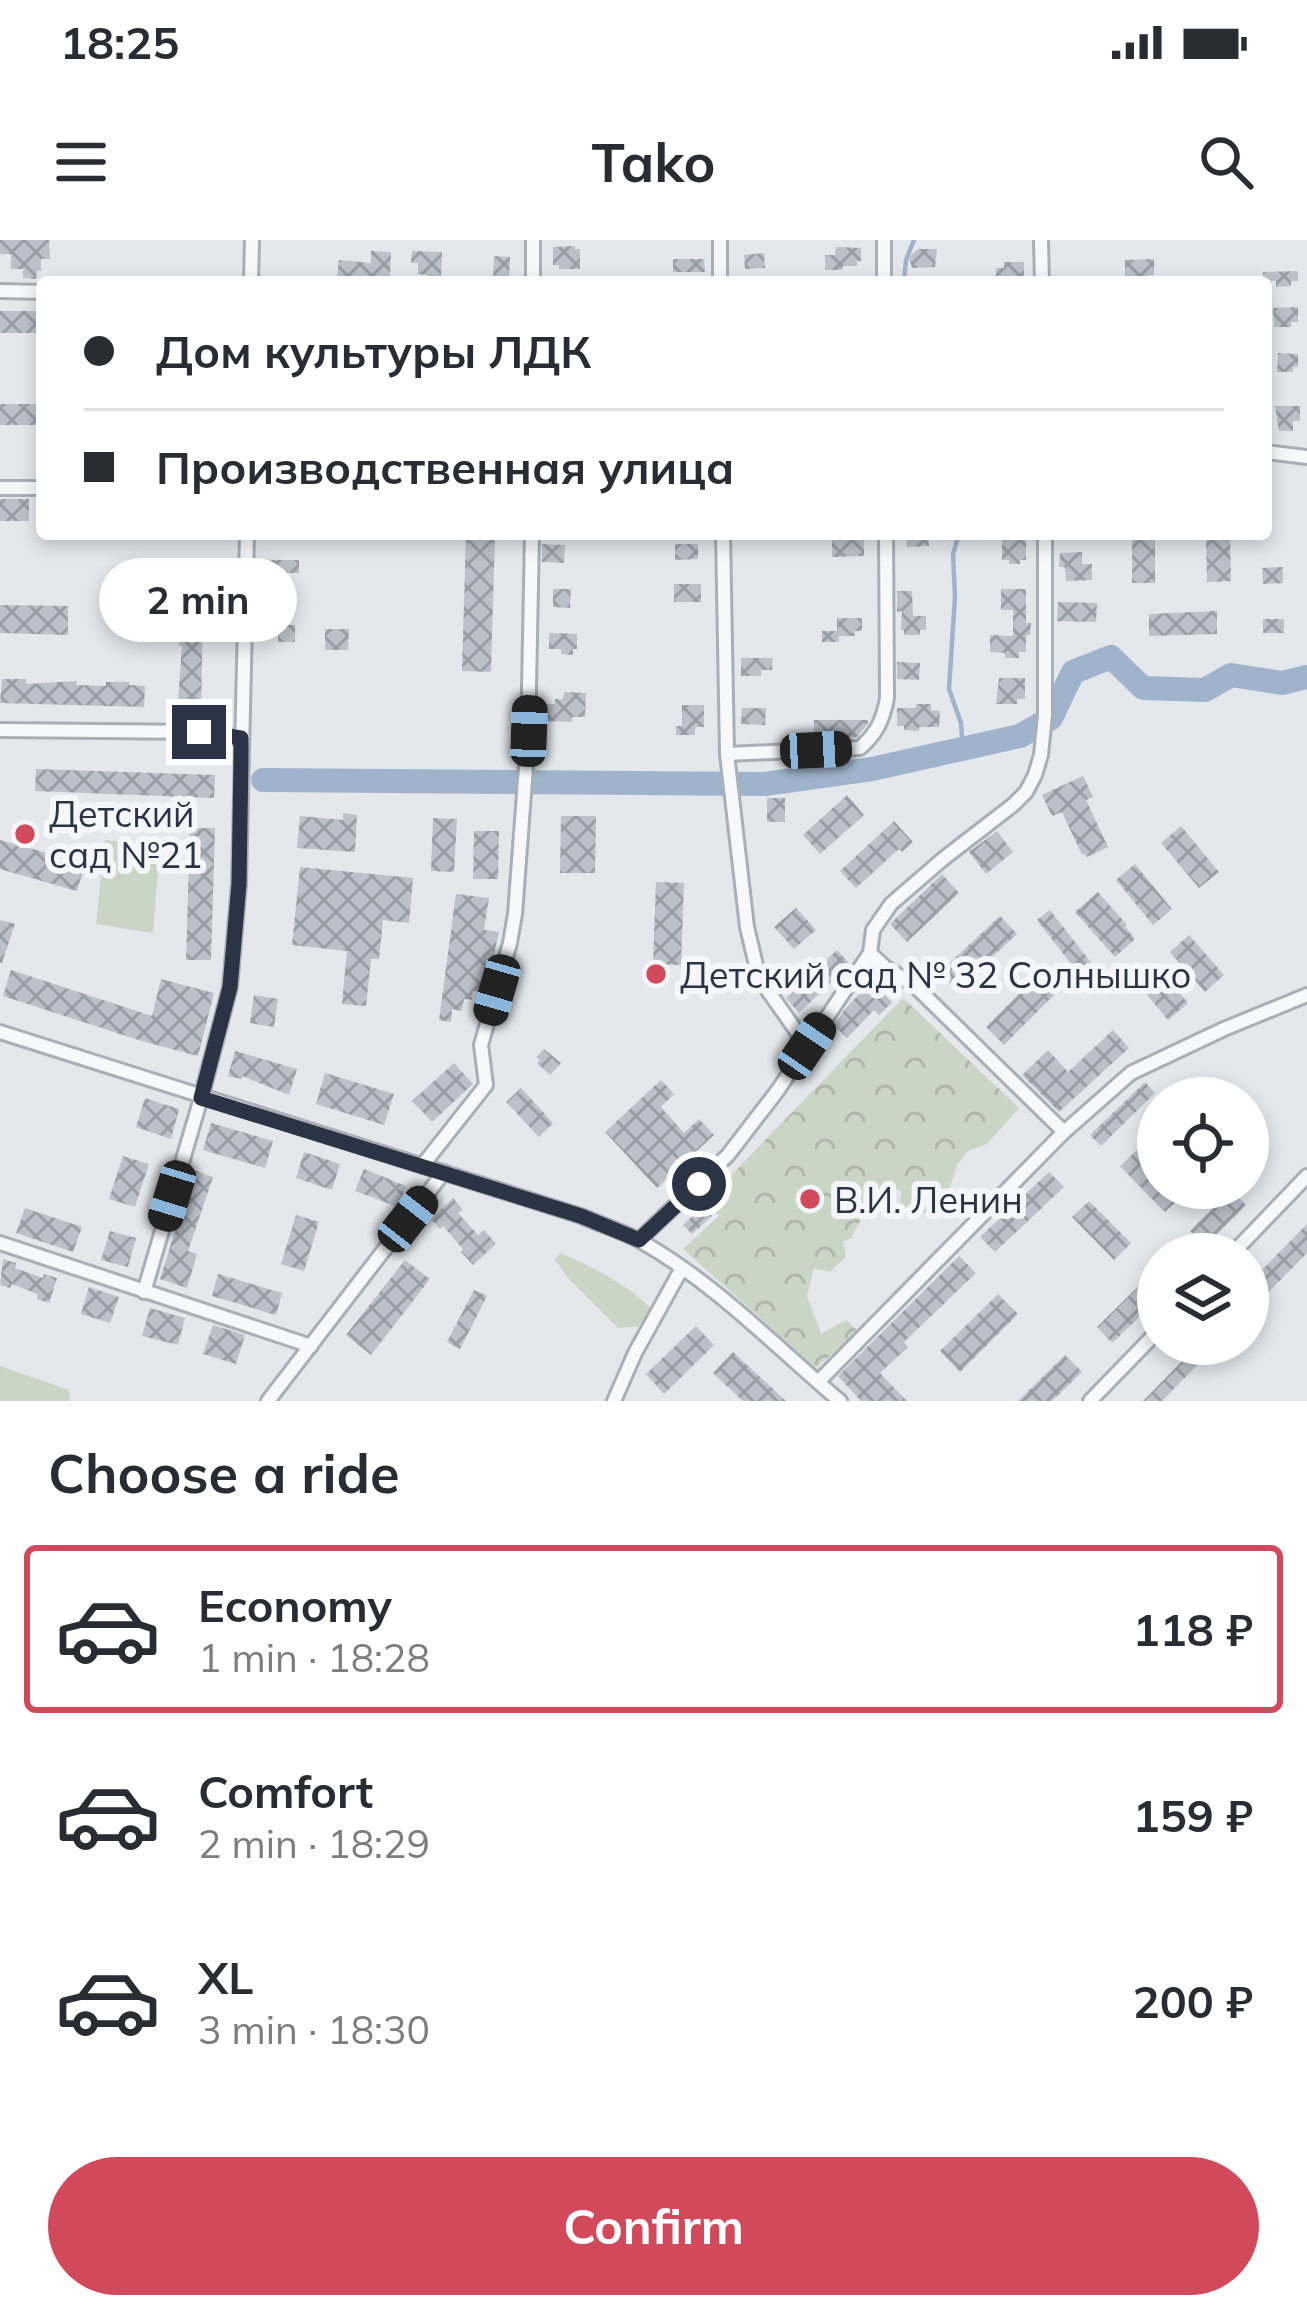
<!DOCTYPE html>
<meta charset="utf-8">
<style>
body{margin:0;font-family:Mulish,sans-serif;background:#f2f2f3;color:#2b2b33;height:100vh;display:flex;flex-direction:column;font-size:45px;white-space:nowrap}
*{box-sizing:border-box;margin:0}
p{font-size:39px;color:#7c7c81}
.icon{flex:none;width:66px;height:66px;fill:none;stroke:currentColor;stroke-width:2;stroke-linecap:round;stroke-linejoin:round}
.map{position:relative;height:1161px;overflow:hidden}
.side{display:flex;flex-direction:column;background:#fff;flex:1}
.side>*{flex:none}
.hud{position:absolute;left:36px;top:36px;width:1236px;height:264px;border-radius:12px;box-shadow:0 6px 18px #0003;display:grid;align-content:center;height:264px;padding:0 48px;background:#fff}
.buttons{position:absolute;left:1137px;top:837px;display:grid;gap:24px}
.buttons a{display:grid;place-items:center;width:132px;height:132px;border-radius:50%;background:#fff;box-shadow:0 6px 18px #0003;font-size:60px}
.end{position:absolute;width:54px;height:54px;margin:-27px;border:15px solid #2b3445;background:#fff;box-shadow:0 0 0 6px #fff}
.from{border-radius:50%}
.bubble{position:absolute;height:84px;border-radius:42px;background:#fff;box-shadow:0 6px 18px #0003;font-size:39px;font-weight:700;line-height:84px;text-align:center}
.car{position:absolute;width:36px;height:72px;margin:-36px -18px;border-radius:15px;box-shadow:0 0 9px 3px #0007;background:linear-gradient(#222 24%,#8ab4d8 0 40%,#222 0 76%,#8ab4d8 0 86%,#222 0)}
.hud b{display:flex;align-items:center;gap:42px;height:114px;font-size:45px}
.hud b+b{border-top:3px solid #e1e1e2}
.hud i{width:30px;height:30px;background:#2b2b33}
ul{padding:0;list-style:none}
li{display:flex;align-items:center;gap:36px;height:168px;margin:0 24px 18px;padding:0 24px;border:6px solid transparent;border-radius:12px}
li div{flex:1}
li b{display:block;font-size:45px}
li em{font-style:normal;font-weight:700}
li.on{border-color:#d1495b}
li>.icon{width:108px;height:108px;stroke-width:1.5}
h2{padding:0 48px;font-size:54px;line-height:144px}
.action{display:flex;gap:24px;margin-top:auto;padding:24px 48px}
.action a{flex:1;height:138px;border-radius:72px;background:#d1495b;color:#fff;font-size:48px;font-weight:700;line-height:138px;text-align:center}
.status{display:flex;justify-content:space-between;align-items:center;height:84px;padding:0 60px;background:#fff;direction:ltr}
.status svg{height:33px;fill:currentColor}
header{display:flex;justify-content:space-between;align-items:center;height:156px;padding:0 48px;background:#fff;font-size:54px;font-weight:700}
.map>svg:first-child{display:block}
.green{fill:#c9d6c5}
.forest{fill:url(#forest-crowns)}
.lines{fill:none;stroke-linecap:round;stroke-linejoin:round}
.stream{stroke:#9fb4cc;stroke-width:4.5}
.river{stroke:#9fb4cc;stroke-width:24}
.building{fill:url(#building-cross-hatch)}
.minor-casing{stroke:#a9aeb7;stroke-width:18}
.minor{stroke:#f7f8fa;stroke-width:12}
.route{stroke:#2b3445;stroke-width:15}
.poi-dot{fill:#d1495b;stroke:#f4f6f9;stroke-width:4.5}
.labels{text-anchor:middle;dominant-baseline:central;stroke-width:12;stroke-linejoin:round;paint-order:stroke}
.poi-label{font-size:36px;fill:#2b3445;stroke:#f4f6f9;text-anchor:start}
</style>
<div class="status"><b>18:25</b><svg viewBox="0 0 49 12"><path d="M0 12V9h3v3zM5 12V6h3v6zM10 12V3h3v9zM15 12V0h3v12zM26 1h20v11H26zM47 4h2v5h-2z"/></svg></div>
<header><svg class="icon" aria-label="menu" viewBox="0 0 24 24"><path d="M4 6h16M4 12h16M4 18h16"/></svg>Tako<svg class="icon" aria-label="search" viewBox="0 0 24 24"><circle cx="10" cy="10" r="6"/><path d="M15 15l6 6"/></svg></header>
<div class="map">
<svg width="1307" height="1161" viewBox="0 0 1307 1161">
<defs>
<pattern id="forest-crowns" width="20" height="18" patternUnits="userSpaceOnUse" patternTransform="scale(3)"><rect width="20" height="18" fill="#c9d6c5"/><path d="M2 6a3 3 0 1 1 6 0M12 15a3 3 0 1 1 6 0" fill="none" stroke="#adb8ab"/></pattern>
<pattern id="building-cross-hatch" width="8" height="8" patternUnits="userSpaceOnUse" patternTransform="scale(3)"><rect width="8" height="8" fill="#bbc0ca"/><path d="M0 0l8 8M0 8l8-8" fill="none" stroke="#989da6"/></pattern>
</defs>
<rect width="100%" height="100%" fill="#e4e7ec"/>
<!-- green -->
<g class="green">
<polygon points="105,600 160,605 153,693 96,684"/>
<path d="M560,1013c36,15 66,31 94,58l-8,15 -28,2 -49,-49 -14,-19z"/>
<polygon points="0,1126 69,1150 70,1161 0,1161"/>
</g>
<!-- forest -->
<polygon class="forest" points="903,758 1019,868 987,904 968,911 957,925 949,950 939,948 931,955 934,970 924,973 899,964 902,951 886,945 867,968 851,998 843,1002 846,1017 830,1032 814,1028 807,1056 821,1094 846,1080 858,1091 816,1128 683,1009 719,976 706,961"/>
<g class="lines">
<!-- stream -->
<g class="stream">
<polyline points="904,42 906,20 914,0"/>
<polyline points="959,294 953,314 955,357 949,449 961,483 963,509"/>
</g>
<!-- river -->
<polyline class="river" points="263,540 765,544 872,529 1020,496 1051,478 1073,432 1111,417 1143,448 1205,450 1231,435 1282,443 1307,437"/>
</g>
<!-- building -->
<g class="building">
<polygon points="0,0 49,0 50,19 41,19 41,30 37,31 36,39 23,38 23,29 11,29 11,14 0,14"/>
<polygon points="575,6 575,9 580,9 580,29 559,29 559,25 553,25 553,7"/>
<polygon points="836,7 861,8 861,21 857,21 857,26 843,26 842,30 825,30 825,15 835,15"/>
<polygon points="918,9 937,9 935,27 912,28 909,17"/>
<polygon points="371,11 391,12 390,38 337,37 339,20 371,23"/>
<polygon points="412,11 442,12 441,40 427,39 427,35 418,34 418,23 411,23"/>
<polygon points="764,13 765,28 745,29 744,15"/>
<polygon points="494,16 510,17 509,41 493,41"/>
<polygon points="673,19 704,19 705,32 673,32"/>
<polygon points="1154,19 1154,35 1149,35 1149,38 1144,38 1144,42 1125,42 1125,20"/>
<polygon points="1004,22 1024,22 1024,36 1016,36 1016,42 996,42 996,28 1004,28"/>
<polygon points="1298,31 1298,41 1291,41 1291,46 1276,47 1276,41 1263,40 1263,32"/>
<polygon points="1298,67 1298,82 1291,82 1291,87 1274,87 1273,68"/>
<rect x="0" y="71" width="42" height="22"/>
<polygon points="1278,113 1298,114 1298,127 1293,127 1293,132 1277,132"/>
<rect x="0" y="164" width="42" height="21"/>
<polygon points="1275,166 1300,166 1300,181 1293,181 1293,191 1279,191"/>
<rect x="0" y="259" width="29" height="22"/>
<polygon points="466,294 495,294 491,432 462,431"/>
<polygon points="832,294 864,294 864,316 832,317"/>
<polygon points="906,294 928,294 929,306 907,307"/>
<rect x="1132" y="294" width="23" height="49"/>
<polygon points="1206,294 1230,294 1231,341 1207,342"/>
<polygon points="1002,298 1026,299 1026,320 1020,320 1020,324 1009,324 1009,320 1002,320"/>
<polygon points="542,304 565,305 564,323 542,322"/>
<polygon points="675,304 698,304 698,319 675,320"/>
<polygon points="1082,312 1082,324 1092,324 1092,340 1066,341 1065,327 1059,327 1060,313"/>
<polygon points="183,318 204,318 201,475 180,475 180,460 178,460 182,406 179,406 183,356 179,356 180,334 183,334"/>
<rect x="271" y="320" width="28" height="13"/>
<polygon points="1283,327 1283,343 1263,344 1262,328"/>
<rect x="674" y="344" width="27" height="18"/>
<polygon points="553,349 571,349 570,368 553,367"/>
<polygon points="1001,349 1026,349 1026,383 1031,383 1030,395 1026,395 1026,412 1019,412 1019,418 1005,418 1005,413 990,412 990,395 1013,396 1013,370 1001,370"/>
<polygon points="897,351 912,351 913,376 926,376 926,390 920,390 920,395 904,395 904,390 901,390 902,371 897,372"/>
<polygon points="1058,362 1097,363 1096,382 1057,381"/>
<polygon points="0,365 68,366 68,395 0,393"/>
<polygon points="1217,371 1217,394 1149,396 1149,374"/>
<polygon points="837,378 862,378 862,391 854,391 855,396 839,396 839,402 822,402 822,391 837,391"/>
<rect x="1263" y="379" width="21" height="14"/>
<rect x="278" y="385" width="17" height="17"/>
<polygon points="325,389 349,389 348,410 325,410"/>
<polygon points="549,393 577,394 577,409 573,409 573,415 561,414 561,409 549,409"/>
<polygon points="741,418 773,418 772,430 761,430 761,436 741,436"/>
<polygon points="897,422 920,423 919,440 897,439"/>
<polygon points="999,438 1025,438 1025,459 1017,459 1017,464 996,464"/>
<polygon points="2,439 26,439 26,444 77,441 76,445 106,446 106,442 129,442 129,445 145,446 144,467 0,463"/>
<polygon points="564,452 586,453 585,477 572,477 572,482 546,481 547,464 555,464 555,459 563,459"/>
<polygon points="916,464 931,464 931,470 940,471 939,487 919,487 919,491 904,490 904,486 897,486 897,468 916,468"/>
<polygon points="682,465 704,465 704,487 695,487 695,495 676,495 676,486 682,486"/>
<polygon points="742,468 766,468 765,485 741,484"/>
<polygon points="814,480 868,480 868,483 857,497 814,500"/>
<polygon points="36,529 215,535 214,558 35,551"/>
<polygon points="1083,536 1093,557 1086,560 1108,607 1087,617 1085,614 1082,615 1062,572 1052,576 1042,555"/>
<polygon points="847,555 864,575 820,614 803,595"/>
<rect x="767" y="558" width="18" height="24"/>
<polygon points="343,573 357,575 355,612 297,608 300,576 343,580"/>
<polygon points="561,576 596,576 595,633 560,633"/>
<polygon points="433,578 457,579 454,632 431,631"/>
<polygon points="894,581 913,602 902,612 899,609 856,648 840,631"/>
<polygon points="1181,586 1219,632 1199,648 1161,603"/>
<polygon points="190,588 215,588 211,720 186,720"/>
<polygon points="474,591 499,591 498,639 473,639"/>
<polygon points="997,591 1013,612 986,634 969,612"/>
<polygon points="0,600 72,620 73,617 86,621 77,651 0,629"/>
<polygon points="1135,624 1172,669 1153,685 1116,640"/>
<polygon points="300,627 413,638 409,683 383,680 379,719 371,719 366,766 342,764 347,711 292,705"/>
<polygon points="942,634 959,653 907,702 890,684"/>
<polygon points="656,642 684,643 681,725 653,724"/>
<polygon points="1098,652 1127,685 1125,687 1135,699 1115,717 1075,672"/>
<polygon points="456,654 489,658 484,690 499,692 485,753 473,751 472,760 464,759 462,771 452,769 451,782 439,780"/>
<polygon points="796,668 816,690 794,709 774,687"/>
<polygon points="1050,670 1092,724 1079,734 1037,680"/>
<polygon points="1000,676 1017,694 956,750 940,732"/>
<polygon points="0,680 15,684 2,723 0,723"/>
<polygon points="1189,695 1224,735 1205,752 1170,712"/>
<polygon points="837,710 850,724 799,773 786,758"/>
<polygon points="1155,723 1188,763 1168,780 1134,739"/>
<polygon points="1048,725 1066,743 1004,805 986,787"/>
<polygon points="11,730 152,776 161,739 214,753 198,816 145,802 3,756"/>
<polygon points="871,742 892,762 879,775 874,770 847,798 834,785 845,769"/>
<polygon points="254,755 278,759 274,787 250,783"/>
<polygon points="1113,790 1129,808 1059,872 1022,835 1048,810 1068,832"/>
<polygon points="544,809 561,823 550,835 537,823 540,820 536,817"/>
<polygon points="235,811 297,829 289,855 242,836 241,839 228,836"/>
<polygon points="454,823 473,844 432,882 412,861"/>
<polygon points="325,833 394,854 384,885 316,864"/>
<polygon points="661,840 674,854 661,867 684,893 699,879 714,895 657,948 605,892"/>
<polygon points="1145,842 1155,853 1101,906 1090,895"/>
<polygon points="521,848 553,883 539,897 506,862"/>
<polygon points="145,858 179,869 171,899 136,887"/>
<polygon points="211,883 273,901 265,928 203,910"/>
<polygon points="1137,910 1158,932 1158,948 1174,948 1182,956 1165,972 1120,926"/>
<polygon points="304,912 340,924 332,950 296,938"/>
<polygon points="123,916 149,924 135,967 109,959"/>
<polygon points="364,929 406,946 398,967 355,951"/>
<polygon points="194,930 213,937 188,1011 197,1014 187,1048 160,1039"/>
<polygon points="1049,932 1064,947 995,1012 980,997"/>
<polygon points="1231,950 1246,965 1205,1006 1190,991"/>
<polygon points="453,958 463,970 458,973 478,995 484,990 496,1004 473,1025 461,1012 463,1009 443,986 440,989 431,979"/>
<polygon points="1089,961 1131,1003 1114,1020 1072,977"/>
<polygon points="703,966 712,976 692,994 683,985"/>
<polygon points="25,968 82,987 73,1012 16,993"/>
<polygon points="296,975 319,982 304,1031 281,1024"/>
<polygon points="1307,984 1307,1013 1248,1073 1248,1054 1264,1038 1259,1033"/>
<polygon points="110,991 136,998 128,1027 101,1020"/>
<polygon points="959,1016 976,1033 904,1102 908,1107 880,1133 907,1161 861,1161 838,1136"/>
<polygon points="3,1019 16,1023 15,1028 43,1038 44,1034 57,1038 49,1063 37,1059 37,1054 12,1044 10,1048 0,1045"/>
<polygon points="405,1020 430,1039 371,1115 346,1095"/>
<polygon points="1153,1032 1158,1038 1158,1059 1112,1103 1097,1087"/>
<polygon points="218,1034 282,1053 276,1075 212,1056"/>
<polygon points="89,1047 119,1057 110,1083 81,1074"/>
<polygon points="474,1050 487,1056 460,1109 447,1102"/>
<polygon points="998,1054 1018,1074 960,1132 940,1111"/>
<polygon points="150,1068 185,1078 178,1105 142,1096"/>
<polygon points="213,1085 245,1095 236,1124 203,1114"/>
<polygon points="696,1086 714,1105 664,1154 646,1134"/>
<polygon points="1199,1104 1218,1104 1162,1161 1143,1161"/>
<polygon points="733,1112 786,1161 743,1161 713,1133"/>
<polygon points="1065,1115 1082,1132 1052,1161 1018,1161"/>
</g>
<g class="lines">
<!-- minor casing -->
<g class="minor-casing">
<g id="minor">
<polyline points="884,0 884,42"/>
<polyline points="1041,0 1042,42"/>
<polyline points="251,42 252,0"/>
<polyline points="533,42 533,0"/>
<polyline points="720,42 720,0"/>
<polyline points="0,51 42,52"/>
<polyline points="1266,212 1307,217"/>
<polyline points="0,248 42,248"/>
<polyline points="723,294 727,514 747,687 759,738 807,806"/>
<polyline points="0,490 199,492 241,498"/>
<path d="M727,514l133,-6c17,-15 23,-28 27,-50l-1,-164"/>
<polyline points="870,713 886,728 914,745 1064,892"/>
<path d="M0,792l581,184c20,9 42,15 61,26 74,42 134,105 198,159"/>
<polyline points="422,926 486,845 481,805 510,703 515,674 528,500 532,294"/>
<polyline points="639,1000 728,915 778,850 870,713 873,690 891,664 943,619 1013,565 1026,552 1035,535 1041,515 1045,475 1045,294"/>
<polyline points="0,1003 311,1106"/>
<polyline points="1232,1014 1307,936"/>
<polyline points="144,1052 201,858 230,747 239,644 247,294"/>
<polyline points="818,1142 1064,892 1131,833 1224,789 1307,755"/>
<polyline points="268,1161 444,932"/>
<polyline points="614,1161 635,1113 682,1028"/>
<polyline points="1090,1161 1158,1091"/>
</g>
</g>
<!-- minor -->
<use href="#minor" class="minor"/>
</g>
<g class="lines">
<!-- route -->
<polyline class="route" points="199,492 241,498 241,518 239,644 230,747 201,858 581,976 639,1000 699,944"/>
</g>
<!-- markers -->
<g class="poi-dot">
<circle cx="25" cy="594" r="12"/>
<circle cx="656" cy="734" r="12"/>
<circle cx="810" cy="959" r="12"/>
</g>
<g class="labels">
<!-- poi labels -->
<g class="poi-label">
<text x="49" y="573">Детский<tspan x="49" dy="41">сад №21</tspan></text>
<text x="680" y="734">Детский сад № 32 Солнышко</text>
<text x="834" y="959">В.И. Ленин</text>
</g>
</g>
</svg>
<div class="buttons">
<a><svg class="icon" aria-label="locate" viewBox="0 0 24 24"><circle cx="12" cy="12" r="6"/><path d="M12 2v4M12 18v4M2 12h4M18 12h4"/></svg></a>
<a><svg class="icon" aria-label="layers" viewBox="0 0 24 24"><path d="M12 4l9 5-9 5-9-5zM3 14l9 5 9-5"/></svg></a>
</div>
<i class="end from" style="left:699px;top:944px"></i>
<i class="end" style="left:199px;top:492px"></i>
<div class="bubble" style="left:99px;top:318px;width:198px">2 min</div>
<i class="car" style="left:529px;top:491px;rotate:2deg"></i>
<i class="car" style="left:816px;top:510px;rotate:87deg"></i>
<i class="car" style="left:497px;top:750px;rotate:196deg"></i>
<i class="car" style="left:807px;top:806px;rotate:34deg"></i>
<i class="car" style="left:172px;top:956px;rotate:197deg"></i>
<i class="car" style="left:408px;top:979px;rotate:38deg"></i>
<div class="hud">
<b><i class="from"></i>Дом культуры ЛДК</b>
<b><i></i>Производственная улица</b>
</div>
</div>
<section class="side">
<h2>Choose a ride</h2>
<ul>
<li class="on"><svg class="icon" aria-label="car" viewBox="0 0 24 24"><path d="M5 17H2v-5l4-1 3-4h7l3 4 3 1v5h-3M9 17h6M6 11h13"/><circle cx="7" cy="17" r="2"/><circle cx="17" cy="17" r="2"/></svg><div><b>Economy</b><p>1 min · 18:28</p></div><em>118 ₽</em></li>
<li><svg class="icon" aria-label="car" viewBox="0 0 24 24"><path d="M5 17H2v-5l4-1 3-4h7l3 4 3 1v5h-3M9 17h6M6 11h13"/><circle cx="7" cy="17" r="2"/><circle cx="17" cy="17" r="2"/></svg><div><b>Comfort</b><p>2 min · 18:29</p></div><em>159 ₽</em></li>
<li><svg class="icon" aria-label="car" viewBox="0 0 24 24"><path d="M5 17H2v-5l4-1 3-4h7l3 4 3 1v5h-3M9 17h6M6 11h13"/><circle cx="7" cy="17" r="2"/><circle cx="17" cy="17" r="2"/></svg><div><b>XL</b><p>3 min · 18:30</p></div><em>200 ₽</em></li>
</ul>
<div class="action"><a>Confirm</a></div>
</section>
